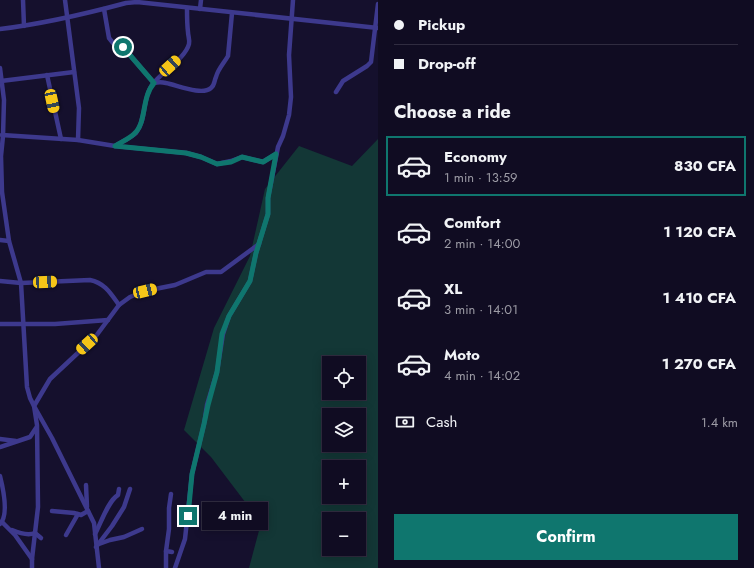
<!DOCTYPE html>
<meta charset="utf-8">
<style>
body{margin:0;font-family:Jost,sans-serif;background:#19152a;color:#f1f3f6;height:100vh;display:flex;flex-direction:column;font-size:15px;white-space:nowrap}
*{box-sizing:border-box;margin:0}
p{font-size:13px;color:#9c9ba5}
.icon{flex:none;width:22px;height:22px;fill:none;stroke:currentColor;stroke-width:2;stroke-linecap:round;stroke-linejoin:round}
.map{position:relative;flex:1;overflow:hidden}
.details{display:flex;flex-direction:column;background:#100c22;width:376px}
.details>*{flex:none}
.guide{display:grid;align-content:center;height:88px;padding:0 16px;background:#100c22}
.buttons{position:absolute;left:322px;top:356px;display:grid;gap:8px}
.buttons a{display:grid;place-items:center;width:44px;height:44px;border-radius:0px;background:#100c22;box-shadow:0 2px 10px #0003,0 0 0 1px #302c40;font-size:20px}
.end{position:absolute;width:18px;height:18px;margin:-9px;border:5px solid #0f766e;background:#fff;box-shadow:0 0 0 2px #fff}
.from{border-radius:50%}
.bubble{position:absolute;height:28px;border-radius:0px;background:#100c22;box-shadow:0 2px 10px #0003,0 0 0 1px #302c40;font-size:13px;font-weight:700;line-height:28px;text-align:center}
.car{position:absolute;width:12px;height:24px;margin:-12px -6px;border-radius:5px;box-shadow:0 0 3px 1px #0007;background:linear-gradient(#f5c518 24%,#345 0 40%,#f5c518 0 76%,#345 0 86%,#f5c518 0)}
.guide b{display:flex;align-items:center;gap:14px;height:38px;font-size:15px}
.guide b+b{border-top:1px solid #302c40}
.guide i{width:10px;height:10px;background:#f1f3f6}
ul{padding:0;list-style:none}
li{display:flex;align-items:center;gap:12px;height:60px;margin:0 8px 6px;padding:0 8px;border:2px solid transparent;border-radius:0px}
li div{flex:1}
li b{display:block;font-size:15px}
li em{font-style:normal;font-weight:700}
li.on{border-color:#0f766e}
li>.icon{width:36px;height:36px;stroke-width:1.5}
h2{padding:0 16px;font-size:18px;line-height:48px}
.pay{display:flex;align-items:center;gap:10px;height:44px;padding:0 16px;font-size:15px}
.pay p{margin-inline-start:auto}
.action{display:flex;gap:8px;margin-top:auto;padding:8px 16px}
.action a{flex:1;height:46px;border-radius:0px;background:#0f766e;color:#fff;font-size:16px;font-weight:700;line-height:46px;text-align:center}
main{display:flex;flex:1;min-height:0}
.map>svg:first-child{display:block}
.green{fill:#133736;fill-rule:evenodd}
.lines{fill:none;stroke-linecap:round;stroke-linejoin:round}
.minor{stroke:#3d398d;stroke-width:4.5}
.route{stroke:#0f766e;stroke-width:5}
</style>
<main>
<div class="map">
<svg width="378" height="568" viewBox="0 0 378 568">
<rect width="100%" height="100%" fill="#15102d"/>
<!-- green -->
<path class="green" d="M378,139v429h-129l12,-45 -50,-66 -27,-27 30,-102 36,-72 15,-67 34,-43 53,20zM329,363h30v30h-30zM329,415h30v30h-30zM329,467h30v30h-30zM329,519h30v30h-30z"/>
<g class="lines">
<!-- minor -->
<g class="minor">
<polyline points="23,0 24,26"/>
<polyline points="65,0 79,108 78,140"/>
<path d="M104,9l5,29 4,5 10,4 31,36c4,-1 8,-1 12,0 11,2 36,13 45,5 4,-3 3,-7 5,-11 2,-8 8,-14 12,-21l4,-43"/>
<polyline points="200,9 201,0"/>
<path d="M0,29c43,-5 85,-15 126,-26l11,-1 241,26"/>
<polyline points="0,68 4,100 3,136 1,156 2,192 9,241 21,283 27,387 30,398 34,406 37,425 38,507 32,559 32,568"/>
<polyline points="47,75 61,139"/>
<polyline points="1,81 74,72"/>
<polyline points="336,92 343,81 367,66 371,62 378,4"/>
<polyline points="2,135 78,140 115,146 186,153 201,157 217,164 231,161 242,157 263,162 276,154"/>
<path d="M115,146c6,-4 16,-8 21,-13 11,-15 6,-34 16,-48 10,-14 33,-26 37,-41 1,-4 -1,-8 -1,-12 -1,-8 -1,-16 -1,-24"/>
<polyline points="0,240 9,241"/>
<path d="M0,281l21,2 69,-3c15,3 21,14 29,25"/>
<polyline points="0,324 55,324 108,320"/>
<polyline points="0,439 16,441"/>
<polyline points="0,447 30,437 36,428"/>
<path d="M0,476c3,12 9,39 0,48"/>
<polyline points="86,485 87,507"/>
<polyline points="171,494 169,508 169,529 166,551 172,552"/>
<polyline points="52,511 74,513 81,515 88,511"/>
<polyline points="2,522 15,535 32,559"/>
<path d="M12,530c7,3 16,6 23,3l6,5"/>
<path d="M95,534c6,-11 13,-33 23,-39l1,-6"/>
<polyline points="66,535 78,514"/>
<polyline points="99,544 110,540 124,537 142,529"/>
<polyline points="96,547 112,526 124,507 130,489"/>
<polyline points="99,568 94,523 52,438 34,406 50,379 96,336 119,305 130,297 145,291 175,285 206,272 221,272 259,244"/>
<polyline points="166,568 166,551"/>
<polyline points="175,568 185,539 192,474 204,424 207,405 217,372 223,334 229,316 250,281 256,253 268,214 268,198 278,147 283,136 289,115 291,97 289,55 293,0"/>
</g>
</g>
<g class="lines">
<!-- route -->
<path class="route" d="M123,47l31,36c-13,15 -7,40 -20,51 -5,5 -13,8 -19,12l71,7 15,4 16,7 14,-2 11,-5 21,5 13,-8 -8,44v16l-12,39 -6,28 -21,35 -7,18 -5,38 -9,33 -4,19 -12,50 -4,42"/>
</g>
</svg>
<div class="buttons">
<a><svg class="icon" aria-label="locate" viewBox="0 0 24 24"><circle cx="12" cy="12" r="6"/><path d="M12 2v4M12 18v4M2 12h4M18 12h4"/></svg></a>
<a><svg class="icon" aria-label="layers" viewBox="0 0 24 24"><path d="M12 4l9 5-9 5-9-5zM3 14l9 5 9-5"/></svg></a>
<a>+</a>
<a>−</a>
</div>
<i class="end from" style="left:123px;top:47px"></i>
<i class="end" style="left:188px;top:516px"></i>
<div class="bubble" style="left:202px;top:502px;width:66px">4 min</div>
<i class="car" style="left:170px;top:66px;rotate:48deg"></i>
<i class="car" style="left:52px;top:101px;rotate:168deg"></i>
<i class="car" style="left:45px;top:282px;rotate:87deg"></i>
<i class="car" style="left:145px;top:291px;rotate:77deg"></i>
<i class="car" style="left:87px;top:344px;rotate:228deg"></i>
</div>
<section class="details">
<div class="guide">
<b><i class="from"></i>Pickup</b>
<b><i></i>Drop-off</b>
</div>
<h2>Choose a ride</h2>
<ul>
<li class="on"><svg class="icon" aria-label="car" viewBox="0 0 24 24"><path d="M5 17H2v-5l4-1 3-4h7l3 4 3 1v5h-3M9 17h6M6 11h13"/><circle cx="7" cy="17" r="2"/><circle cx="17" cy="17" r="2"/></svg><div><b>Economy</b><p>1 min · 13:59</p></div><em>830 CFA</em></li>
<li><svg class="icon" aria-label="car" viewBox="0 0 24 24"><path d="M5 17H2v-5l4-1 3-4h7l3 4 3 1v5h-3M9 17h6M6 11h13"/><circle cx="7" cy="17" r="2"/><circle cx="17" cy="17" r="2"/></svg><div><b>Comfort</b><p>2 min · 14:00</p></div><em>1 120 CFA</em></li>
<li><svg class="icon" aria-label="car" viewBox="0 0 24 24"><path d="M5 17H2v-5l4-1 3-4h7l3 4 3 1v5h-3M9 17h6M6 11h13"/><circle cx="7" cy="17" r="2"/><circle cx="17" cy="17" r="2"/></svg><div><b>XL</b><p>3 min · 14:01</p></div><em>1 410 CFA</em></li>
<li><svg class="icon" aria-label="car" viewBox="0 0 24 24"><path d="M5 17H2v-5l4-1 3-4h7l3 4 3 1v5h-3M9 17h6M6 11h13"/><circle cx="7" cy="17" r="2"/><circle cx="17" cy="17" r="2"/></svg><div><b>Moto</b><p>4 min · 14:02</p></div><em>1 270 CFA</em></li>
</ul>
<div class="pay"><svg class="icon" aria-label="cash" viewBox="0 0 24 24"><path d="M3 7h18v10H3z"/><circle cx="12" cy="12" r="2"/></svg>Cash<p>1.4 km</p></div>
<div class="action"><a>Confirm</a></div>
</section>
</main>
